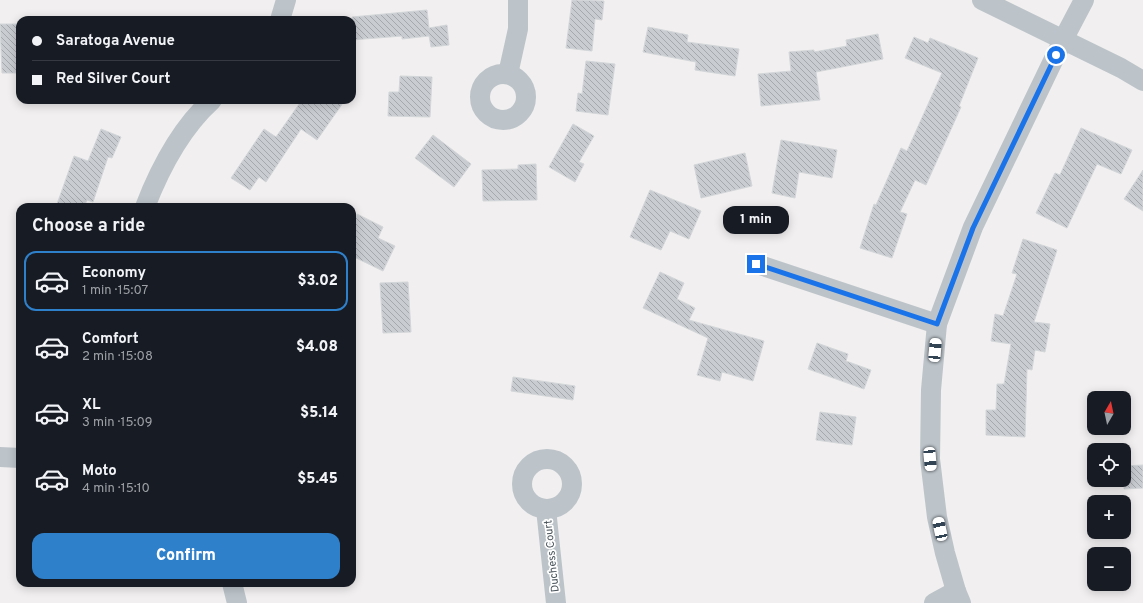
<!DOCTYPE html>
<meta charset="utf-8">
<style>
body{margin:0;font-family:Overpass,sans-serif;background:#20242c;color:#f1f3f6;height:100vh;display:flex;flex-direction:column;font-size:15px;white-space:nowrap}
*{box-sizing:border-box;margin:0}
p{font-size:13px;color:#9ea1a6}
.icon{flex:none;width:22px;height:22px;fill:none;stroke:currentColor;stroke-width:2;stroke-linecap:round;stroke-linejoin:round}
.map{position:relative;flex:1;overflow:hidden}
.details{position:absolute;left:16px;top:203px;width:340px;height:384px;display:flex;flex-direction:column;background:#171b24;border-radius:12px;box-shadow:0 2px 10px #0003}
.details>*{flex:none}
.guide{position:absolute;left:16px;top:16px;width:340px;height:88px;border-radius:12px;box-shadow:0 2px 10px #0003;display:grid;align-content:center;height:88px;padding:0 16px;background:#171b24}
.needle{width:26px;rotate:9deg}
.buttons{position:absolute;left:1087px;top:391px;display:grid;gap:8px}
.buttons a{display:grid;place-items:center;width:44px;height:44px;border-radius:8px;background:#171b24;box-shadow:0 2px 10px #0003;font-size:20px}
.end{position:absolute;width:18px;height:18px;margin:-9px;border:5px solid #1a73e8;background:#fff;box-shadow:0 0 0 2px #fff}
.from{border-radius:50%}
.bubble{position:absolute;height:28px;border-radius:12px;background:#171b24;box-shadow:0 2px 10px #0003;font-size:13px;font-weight:800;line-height:28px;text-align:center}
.car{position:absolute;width:12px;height:24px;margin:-12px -6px;border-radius:5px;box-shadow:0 0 3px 1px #0007;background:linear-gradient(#fff 24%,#345 0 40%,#fff 0 76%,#345 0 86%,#fff 0)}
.guide b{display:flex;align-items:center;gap:14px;height:38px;font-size:15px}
.guide b+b{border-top:1px solid #363941}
.guide i{width:10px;height:10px;background:#f1f3f6}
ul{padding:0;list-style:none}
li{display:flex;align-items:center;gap:12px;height:60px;margin:0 8px 6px;padding:0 8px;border:2px solid transparent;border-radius:12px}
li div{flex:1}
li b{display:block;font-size:15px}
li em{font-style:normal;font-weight:800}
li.active{border-color:#2f80cb}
li>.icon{width:36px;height:36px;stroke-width:1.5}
h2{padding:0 16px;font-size:18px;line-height:48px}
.cta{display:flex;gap:8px;margin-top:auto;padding:8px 16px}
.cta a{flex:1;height:46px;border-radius:12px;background:#2f80cb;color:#fff;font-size:16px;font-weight:800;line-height:46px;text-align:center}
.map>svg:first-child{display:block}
.building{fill:url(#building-back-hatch);stroke:#d3d6d9}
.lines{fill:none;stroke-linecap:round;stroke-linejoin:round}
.street{stroke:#bcc4ca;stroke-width:20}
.route{stroke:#1a73e8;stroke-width:5}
.labels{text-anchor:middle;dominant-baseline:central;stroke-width:3.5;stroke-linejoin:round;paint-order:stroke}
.street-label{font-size:11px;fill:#49535a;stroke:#fff}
</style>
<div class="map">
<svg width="1143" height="603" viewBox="0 0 1143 603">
<defs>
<pattern id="building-back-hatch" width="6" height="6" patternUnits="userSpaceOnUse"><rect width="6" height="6" fill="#c9ccd1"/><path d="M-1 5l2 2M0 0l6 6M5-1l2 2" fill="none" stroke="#a5a8ad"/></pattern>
</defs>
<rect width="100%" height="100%" fill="#f1efef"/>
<!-- building -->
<g class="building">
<polygon points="572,0 604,1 602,20 595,19 592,51 566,48"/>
<polygon points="427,10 429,28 447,25 449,45 431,47 429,36 402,39 402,36 352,40 352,17"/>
<polygon points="0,24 20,24 20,73 2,73"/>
<polygon points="648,27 688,35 687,42 739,49 735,76 695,70 696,62 643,52"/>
<polygon points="878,34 883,59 816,72 820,100 761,106 758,74 791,71 789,52 814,50 814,52 847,46 846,40"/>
<polygon points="914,37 928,43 930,38 978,58 959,106 961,107 926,185 915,180 900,212 907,214 892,258 860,248 874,204 876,205 901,148 907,151 942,73 905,58"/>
<polygon points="586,61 615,64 608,115 576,111 578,93 582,94"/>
<polygon points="400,76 432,77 430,117 388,116 389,92 399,92"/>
<polygon points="302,100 345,100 317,140 301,129 266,182 259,177 250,190 231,178 264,129 276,137"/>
<polygon points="573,124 594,136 579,162 584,164 575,182 549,167"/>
<polygon points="1081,128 1132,150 1121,174 1097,164 1067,228 1036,213 1055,173 1060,175"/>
<polygon points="101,129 121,137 112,158 108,157 93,202 87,200 84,207 56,207 74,156 88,161"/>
<polygon points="433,135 471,164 454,187 415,158"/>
<polygon points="781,140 837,150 832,178 799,172 795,198 772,193"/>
<polygon points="745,153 752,186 701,198 694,165"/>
<polygon points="536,164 537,200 483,201 482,170 518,169 518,165"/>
<polygon points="1143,170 1143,211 1124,199"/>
<polygon points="650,190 701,211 689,239 670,231 661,250 630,237"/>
<polygon points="357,214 383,227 378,238 395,246 383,271 352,256 352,225"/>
<polygon points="1023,239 1057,250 1034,322 1050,324 1045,352 1035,350 1032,370 1027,369 1025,437 986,435 986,410 996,410 997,384 1004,384 1011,344 991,341 995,314 1003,316 1017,274 1012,273"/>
<polygon points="660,272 684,283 677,299 695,308 689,320 764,341 753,381 722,372 720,381 697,375 708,338 643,308"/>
<polygon points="408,282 411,332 383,333 380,283"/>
<polygon points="817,343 848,354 846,361 871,370 864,389 808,369"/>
<polygon points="513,377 575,386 573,400 511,391"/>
<polygon points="820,412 856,417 852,445 816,440"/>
<polygon points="1143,465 1143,488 1124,489 1124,466"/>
</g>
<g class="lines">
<!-- street -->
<g class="street">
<polyline points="982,0 1121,68 1143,81"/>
<polyline points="280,20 286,0"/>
<polyline points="508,74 518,29 518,0"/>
<circle cx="503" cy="97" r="23"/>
<path d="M145,207c15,-39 35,-78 67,-107"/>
<polyline points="757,264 937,324"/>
<polyline points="0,457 20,458"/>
<circle cx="547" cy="484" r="25"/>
<polyline points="546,509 556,603"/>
<polyline points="232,583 237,603"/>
<polyline points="934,603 956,591"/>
<polyline points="961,603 956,591 945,553 937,517 930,459 931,390 937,324 973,227 1063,40 1084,0"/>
</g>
</g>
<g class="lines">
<!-- route -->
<polyline class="route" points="756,264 937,324 973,228 1056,55"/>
</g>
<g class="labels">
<!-- street labels -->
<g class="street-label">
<text transform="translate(552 556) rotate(-96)">Duchess Court</text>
</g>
</g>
</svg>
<div class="buttons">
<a><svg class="needle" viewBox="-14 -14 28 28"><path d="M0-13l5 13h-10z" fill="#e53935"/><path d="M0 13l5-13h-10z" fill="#9ea1a6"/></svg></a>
<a><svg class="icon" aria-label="locate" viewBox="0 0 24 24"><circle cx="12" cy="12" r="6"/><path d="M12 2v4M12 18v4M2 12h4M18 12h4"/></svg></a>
<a>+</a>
<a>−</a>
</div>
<i class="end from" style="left:1056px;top:55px"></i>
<i class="end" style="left:756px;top:264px"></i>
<div class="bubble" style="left:723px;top:206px;width:66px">1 min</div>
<i class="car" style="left:935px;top:350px;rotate:5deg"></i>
<i class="car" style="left:930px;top:459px;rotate:175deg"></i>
<i class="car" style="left:940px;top:529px;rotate:348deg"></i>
<div class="guide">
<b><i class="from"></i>Saratoga Avenue</b>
<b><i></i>Red Silver Court</b>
</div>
<section class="details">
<h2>Choose a ride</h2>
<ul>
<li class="active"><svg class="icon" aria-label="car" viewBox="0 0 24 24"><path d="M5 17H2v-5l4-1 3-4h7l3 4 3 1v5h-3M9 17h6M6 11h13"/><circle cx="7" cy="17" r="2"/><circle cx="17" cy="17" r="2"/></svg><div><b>Economy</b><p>1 min · 15:07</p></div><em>$3.02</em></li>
<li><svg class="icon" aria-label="car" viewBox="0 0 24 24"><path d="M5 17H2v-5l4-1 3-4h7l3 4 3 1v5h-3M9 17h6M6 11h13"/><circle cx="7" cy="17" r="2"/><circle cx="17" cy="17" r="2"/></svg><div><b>Comfort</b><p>2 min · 15:08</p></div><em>$4.08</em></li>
<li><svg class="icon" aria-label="car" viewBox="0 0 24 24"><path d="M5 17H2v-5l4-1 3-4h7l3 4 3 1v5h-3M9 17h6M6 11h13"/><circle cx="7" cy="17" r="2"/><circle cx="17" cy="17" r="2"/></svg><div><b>XL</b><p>3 min · 15:09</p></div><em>$5.14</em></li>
<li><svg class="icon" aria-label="car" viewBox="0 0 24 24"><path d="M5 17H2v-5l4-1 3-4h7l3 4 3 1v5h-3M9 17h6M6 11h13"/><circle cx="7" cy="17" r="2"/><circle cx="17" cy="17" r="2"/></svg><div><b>Moto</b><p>4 min · 15:10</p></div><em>$5.45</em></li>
</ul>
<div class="cta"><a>Confirm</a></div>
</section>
</div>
